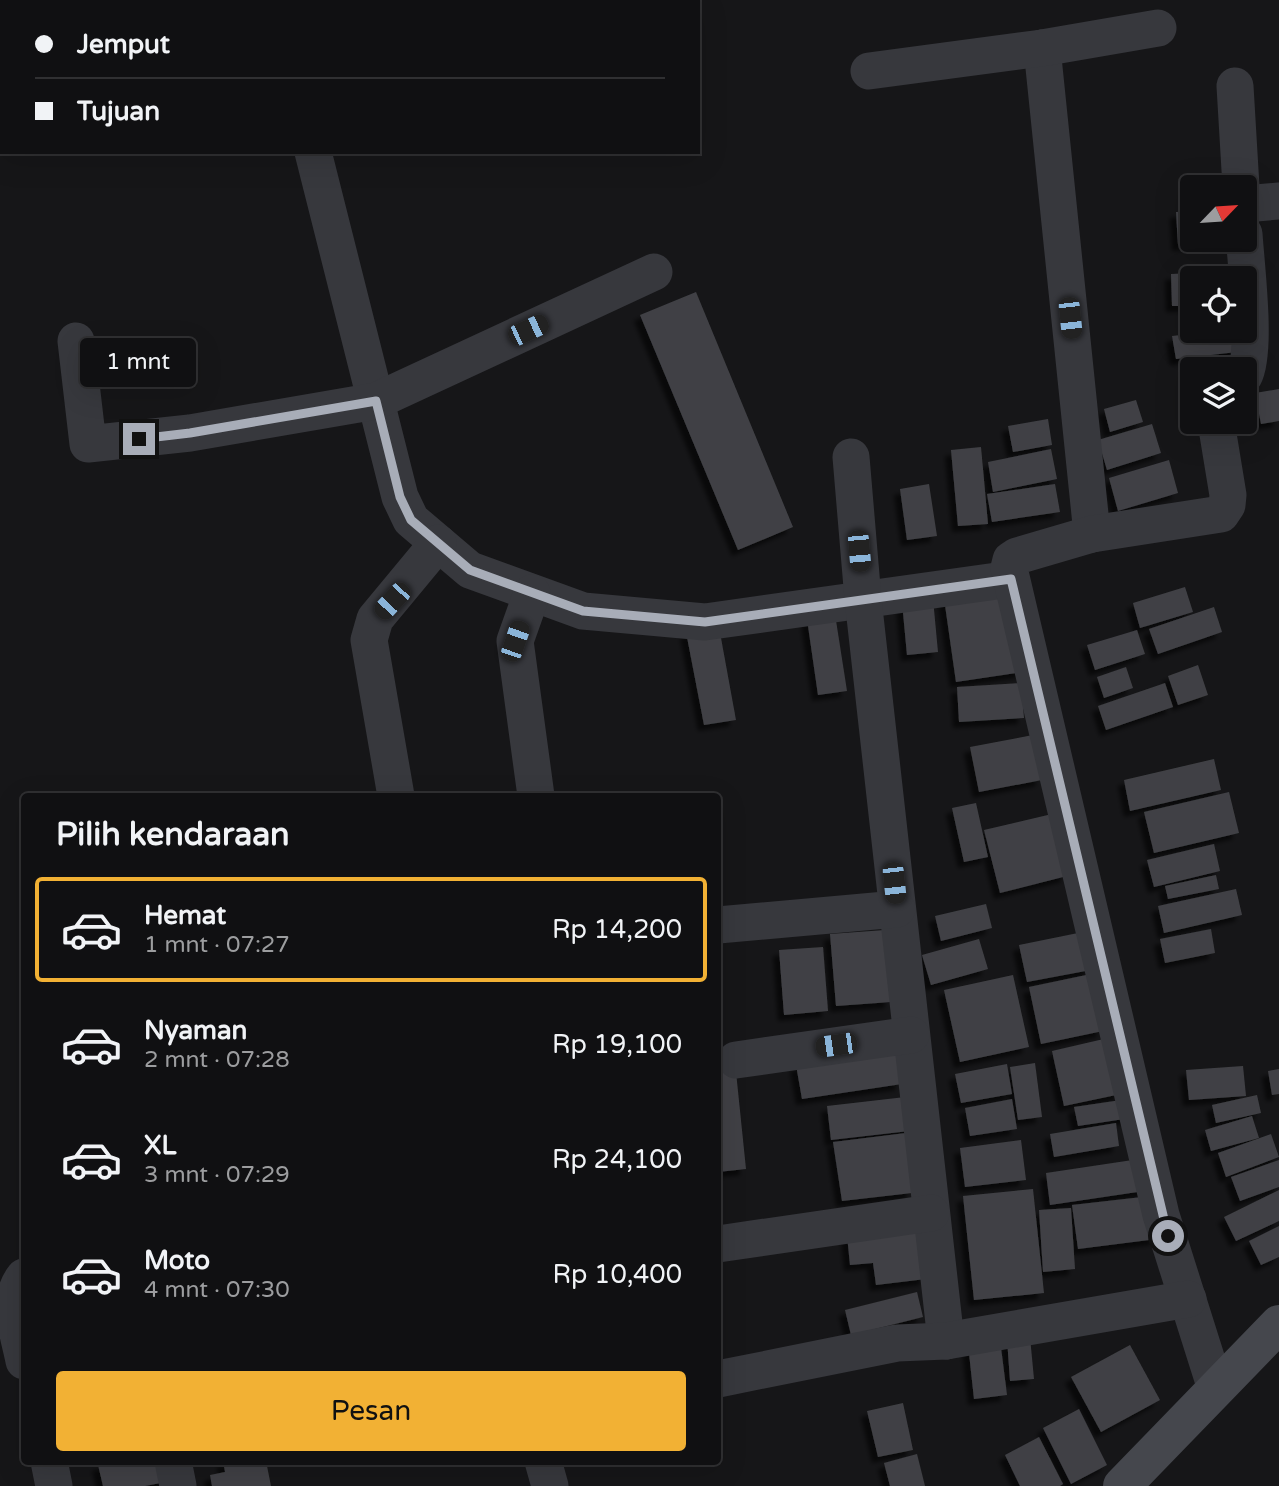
<!DOCTYPE html>
<html lang="id">
<meta charset="utf-8">
<style>
body{margin:0;font-family:"Varela Round",sans-serif;background:#19191b;color:#f1f3f6;height:100vh;display:flex;flex-direction:column;font-size:26px;white-space:nowrap}
*{box-sizing:border-box;margin:0}
p{font-size:23px;color:#9c9d9f}
.icon{flex:none;width:38px;height:38px;fill:none;stroke:currentColor;stroke-width:2;stroke-linecap:round;stroke-linejoin:round}
.map{position:relative;flex:1;overflow:hidden}
.details{position:absolute;left:21px;top:793px;width:700px;height:672px;display:flex;flex-direction:column;background:#101012;border-radius:7px;box-shadow:0 7px 28px #0002,0 0 0 2px #303032}
.details>*{flex:none}
.guide{position:absolute;left:0px;top:0px;width:700px;height:154px;box-shadow:0 7px 28px #0002,0 0 0 2px #303032;display:grid;align-content:center;height:154px;padding:0 35px;background:#101012}
.needle{width:46px;rotate:65deg}
.buttons{position:absolute;left:1180px;top:175px;display:grid;gap:14px}
.buttons a{display:grid;place-items:center;width:77px;height:77px;border-radius:7px;background:#101012;box-shadow:0 7px 28px #0002,0 0 0 2px #303032;font-size:35px}
.end{position:absolute;width:32px;height:32px;margin:-16px;border:9px solid #a8adb8;background:#111;box-shadow:0 0 0 4px #111}
.from{border-radius:50%}
.bubble{position:absolute;height:49px;border-radius:7px;background:#101012;box-shadow:0 7px 28px #0002,0 0 0 2px #303032;font-size:23px;font-weight:600;line-height:49px;text-align:center}
.car{position:absolute;width:21px;height:42px;margin:-21px -10px;border-radius:9px;box-shadow:0 0 5px 2px #0007;background:linear-gradient(#222 24%,#8ab4d8 0 40%,#222 0 76%,#8ab4d8 0 86%,#222 0)}
.guide b{display:flex;align-items:center;gap:24px;height:66px;font-size:26px}
.guide b+b{border-top:2px solid #303032}
.guide i{width:18px;height:18px;background:#f1f3f6}
ul{padding:0;list-style:none}
li{display:flex;align-items:center;gap:21px;height:105px;margin:0 14px 10px;padding:0 21px;border:4px solid transparent;border-radius:7px}
li div{flex:1}
li b{display:block;font-size:26px}
li em{font-style:normal;font-weight:600}
li.current{border-color:#f2b134}
li>.icon{width:63px;height:63px;stroke-width:1.5}
h2{padding:0 35px;font-size:32px;line-height:84px}
.action{display:flex;gap:14px;margin-top:auto;padding:14px 35px}
.action a{flex:1;height:80px;border-radius:7px;background:#f2b134;color:#111;font-size:28px;font-weight:600;line-height:80px;text-align:center}
.map>svg:first-child{display:block}
.building{fill:#404145;filter:url(#shadow)}
.lines{fill:none;stroke-linecap:round;stroke-linejoin:round}
.minor{stroke:#37383d;stroke-width:37}
.secondary{stroke:#45474d;stroke-width:38}
.route{stroke:#a8adb8;stroke-width:9}
</style>
<div class="map">
<svg width="1279" height="1486" viewBox="0 0 1279 1486">
<defs>
<filter id="shadow"><feDropShadow dx="-6" dy="6" stdDeviation="2" flood-color="#0009"/></filter>
</defs>
<rect width="100%" height="100%" fill="#161618"/>
<!-- building -->
<g class="building">
<polygon points="1192,211 1192,240 1230,240 1231,242 1178,245 1176,212"/>
<polygon points="1238,271 1239,278 1192,278 1192,306 1172,306 1171,274"/>
<polygon points="696,292 793,527 738,550 640,315"/>
<polygon points="1215,331 1235,331 1237,352 1176,359 1172,336"/>
<polygon points="1279,389 1279,421 1261,424 1255,393"/>
<polygon points="1136,400 1143,422 1110,432 1104,409"/>
<polygon points="1048,419 1052,445 1013,452 1008,426"/>
<polygon points="1152,424 1161,453 1107,470 1098,440"/>
<polygon points="981,447 988,524 958,526 951,450"/>
<polygon points="1051,449 1057,479 993,492 988,462"/>
<polygon points="1169,460 1178,493 1118,511 1109,478"/>
<polygon points="929,484 937,536 907,540 900,489"/>
<polygon points="1055,484 1060,512 992,522 987,494"/>
<polygon points="1185,587 1193,612 1140,628 1133,603"/>
<polygon points="1011,589 1023,672 956,682 944,598"/>
<polygon points="933,599 938,652 907,655 902,602"/>
<polygon points="1214,607 1222,632 1158,654 1149,629"/>
<polygon points="835,614 847,691 818,695 807,619"/>
<polygon points="719,627 736,720 704,725 686,632"/>
<polygon points="1137,630 1145,654 1095,670 1087,645"/>
<polygon points="1198,665 1208,695 1178,705 1168,676"/>
<polygon points="1126,667 1133,688 1104,698 1097,677"/>
<polygon points="1021,683 1024,718 959,722 957,687"/>
<polygon points="1165,683 1173,707 1106,730 1098,706"/>
<polygon points="1033,735 1042,780 979,792 970,747"/>
<polygon points="1214,759 1221,790 1130,811 1124,780"/>
<polygon points="1229,792 1239,833 1154,853 1144,812"/>
<polygon points="976,803 988,857 964,862 952,808"/>
<polygon points="1052,814 1067,876 1000,893 984,830"/>
<polygon points="1214,844 1220,871 1154,887 1147,860"/>
<polygon points="1216,875 1219,889 1168,899 1165,886"/>
<polygon points="1236,889 1242,915 1164,933 1158,906"/>
<polygon points="986,904 992,928 941,941 935,916"/>
<polygon points="1211,929 1215,953 1165,963 1160,939"/>
<polygon points="885,930 891,1002 836,1006 830,934"/>
<polygon points="1083,932 1091,970 1027,982 1019,945"/>
<polygon points="979,939 988,969 931,985 922,955"/>
<polygon points="823,947 828,1011 784,1015 779,950"/>
<polygon points="1091,974 1103,1031 1041,1044 1029,987"/>
<polygon points="1013,975 1029,1047 960,1062 944,990"/>
<polygon points="1108,1038 1121,1094 1064,1106 1052,1051"/>
<polygon points="896,1049 902,1084 802,1099 796,1065"/>
<polygon points="1035,1063 1042,1117 1018,1120 1010,1067"/>
<polygon points="1007,1064 1012,1094 961,1103 955,1074"/>
<polygon points="1243,1066 1246,1096 1189,1100 1186,1070"/>
<polygon points="1279,1069 1279,1094 1272,1095 1268,1071"/>
<polygon points="736,1072 746,1169 718,1172 718,1073"/>
<polygon points="1257,1095 1261,1113 1216,1123 1212,1105"/>
<polygon points="914,1096 918,1130 831,1140 827,1106"/>
<polygon points="1012,1099 1017,1129 970,1136 965,1108"/>
<polygon points="1128,1099 1131,1118 1078,1126 1074,1107"/>
<polygon points="1252,1116 1259,1138 1211,1151 1205,1130"/>
<polygon points="1116,1123 1119,1146 1054,1157 1050,1134"/>
<polygon points="914,1132 912,1193 842,1201 833,1142"/>
<polygon points="1271,1134 1279,1157 1226,1177 1218,1153"/>
<polygon points="1021,1140 1026,1180 965,1187 960,1148"/>
<polygon points="1146,1158 1151,1190 1050,1205 1046,1173"/>
<polygon points="1279,1160 1279,1187 1240,1201 1231,1177"/>
<polygon points="1033,1189 1044,1293 974,1300 963,1196"/>
<polygon points="1279,1190 1279,1221 1236,1241 1224,1217"/>
<polygon points="1151,1196 1157,1239 1078,1249 1072,1205"/>
<polygon points="1071,1208 1075,1269 1043,1272 1039,1210"/>
<polygon points="923,1226 926,1279 876,1285 873,1263 850,1265 847,1235"/>
<polygon points="1279,1226 1279,1257 1261,1265 1249,1241"/>
<polygon points="917,1292 923,1317 851,1335 845,1310"/>
<polygon points="1030,1337 1034,1379 1010,1381 1007,1339"/>
<polygon points="1000,1340 1007,1395 974,1399 968,1344"/>
<polygon points="1130,1345 1160,1400 1101,1432 1071,1377"/>
<polygon points="903,1403 913,1450 878,1457 867,1411"/>
<polygon points="1079,1409 1107,1465 1071,1484 1043,1428"/>
<polygon points="1039,1437 1063,1484 1060,1486 1020,1486 1005,1455"/>
<polygon points="917,1454 925,1486 890,1486 884,1463"/>
<polygon points="118,1461 167,1461 171,1481 145,1486 103,1486 98,1465"/>
<polygon points="223,1461 266,1461 271,1486 212,1486 210,1475 225,1472"/>
</g>
<g class="lines">
<!-- minor -->
<g class="minor">
<polyline points="81,0 82,2"/>
<polyline points="1042,48 1092,534"/>
<polyline points="869,71 1042,48 1158,28"/>
<polyline points="1235,86 1241,187"/>
<polyline points="313,152 400,497 411,520 470,570 583,611 705,622 1011,579"/>
<polyline points="1244,204 1279,201"/>
<path d="M1244,234c2,31 13,118 0,142"/>
<polyline points="76,341 88,444 190,433 376,401 654,272"/>
<polyline points="1216,422 1228,495 1227,505 1221,514 1092,534 1017,556 1011,560 1009,568 1161,1215 1216,1389"/>
<polyline points="851,457 863,599 946,1341"/>
<polyline points="532,593 515,641 536,796"/>
<polyline points="396,796 369,640 375,619 438,543"/>
<polyline points="718,925 897,909"/>
<polyline points="736,1060 911,1035"/>
<polyline points="718,1244 931,1213"/>
<path d="M24,1277c-19,24 -5,57 0,84"/>
<polyline points="718,1379 897,1343 946,1341 1188,1299"/>
<polyline points="49,1461 54,1486"/>
<polyline points="173,1461 178,1486"/>
<polyline points="543,1461 550,1486"/>
</g>
<!-- secondary -->
<polyline class="secondary" points="1122,1486 1279,1324"/>
</g>
<g class="lines">
<!-- route -->
<polyline class="route" points="139,439 190,433 376,401 400,497 411,520 470,570 583,611 705,622 1011,579 1168,1236"/>
</g>
</svg>
<div class="buttons">
<a><svg class="needle" viewBox="-14 -14 28 28"><path d="M0-13l5 13h-10z" fill="#e53935"/><path d="M0 13l5-13h-10z" fill="#9c9d9f"/></svg></a>
<a><svg class="icon" aria-label="locate" viewBox="0 0 24 24"><circle cx="12" cy="12" r="6"/><path d="M12 2v4M12 18v4M2 12h4M18 12h4"/></svg></a>
<a><svg class="icon" aria-label="layers" viewBox="0 0 24 24"><path d="M12 4l9 5-9 5-9-5zM3 14l9 5 9-5"/></svg></a>
</div>
<i class="end from" style="left:1168px;top:1236px"></i>
<i class="end" style="left:139px;top:439px"></i>
<div class="bubble" style="left:80px;top:338px;width:116px">1 mnt</div>
<i class="car" style="left:1070px;top:318px;rotate:174deg"></i>
<i class="car" style="left:528px;top:330px;rotate:65deg"></i>
<i class="car" style="left:859px;top:551px;rotate:175deg"></i>
<i class="car" style="left:392px;top:601px;rotate:223deg"></i>
<i class="car" style="left:515px;top:641px;rotate:19deg"></i>
<i class="car" style="left:894px;top:883px;rotate:174deg"></i>
<i class="car" style="left:836px;top:1045px;rotate:262deg"></i>
<div class="guide">
<b><i class="from"></i>Jemput</b>
<b><i></i>Tujuan</b>
</div>
<section class="details">
<h2>Pilih kendaraan</h2>
<ul>
<li class="current"><svg class="icon" aria-label="car" viewBox="0 0 24 24"><path d="M5 17H2v-5l4-1 3-4h7l3 4 3 1v5h-3M9 17h6M6 11h13"/><circle cx="7" cy="17" r="2"/><circle cx="17" cy="17" r="2"/></svg><div><b>Hemat</b><p>1 mnt · 07:27</p></div><em>Rp 14,200</em></li>
<li><svg class="icon" aria-label="car" viewBox="0 0 24 24"><path d="M5 17H2v-5l4-1 3-4h7l3 4 3 1v5h-3M9 17h6M6 11h13"/><circle cx="7" cy="17" r="2"/><circle cx="17" cy="17" r="2"/></svg><div><b>Nyaman</b><p>2 mnt · 07:28</p></div><em>Rp 19,100</em></li>
<li><svg class="icon" aria-label="car" viewBox="0 0 24 24"><path d="M5 17H2v-5l4-1 3-4h7l3 4 3 1v5h-3M9 17h6M6 11h13"/><circle cx="7" cy="17" r="2"/><circle cx="17" cy="17" r="2"/></svg><div><b>XL</b><p>3 mnt · 07:29</p></div><em>Rp 24,100</em></li>
<li><svg class="icon" aria-label="car" viewBox="0 0 24 24"><path d="M5 17H2v-5l4-1 3-4h7l3 4 3 1v5h-3M9 17h6M6 11h13"/><circle cx="7" cy="17" r="2"/><circle cx="17" cy="17" r="2"/></svg><div><b>Moto</b><p>4 mnt · 07:30</p></div><em>Rp 10,400</em></li>
</ul>
<div class="action"><a>Pesan</a></div>
</section>
</div>
